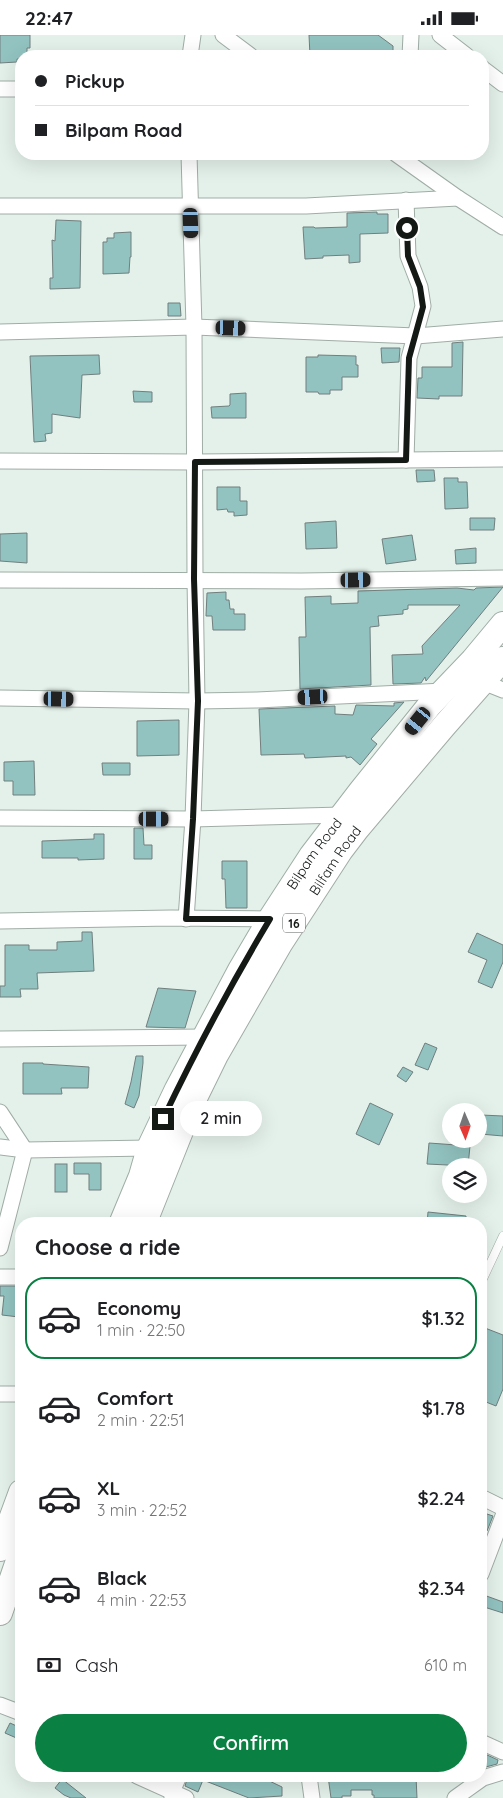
<!DOCTYPE html>
<meta charset="utf-8">
<style>
body{margin:0;font-family:Quicksand,sans-serif;background:#f6f6f6;color:#202124;height:100vh;display:flex;flex-direction:column;font-size:19px;white-space:nowrap}
*{box-sizing:border-box;margin:0}
p{font-size:16px;color:#757577}
.icon{flex:none;width:28px;height:28px;fill:none;stroke:currentColor;stroke-width:2;stroke-linecap:round;stroke-linejoin:round}
.map{position:relative;flex:1;overflow:hidden}
.details{position:absolute;left:15px;top:1182px;width:472px;height:565px;display:flex;flex-direction:column;background:#fff;border-radius:20px;box-shadow:0 5px 20px #0002}
.details>*{flex:none}
.top-card{position:absolute;left:15px;top:15px;width:474px;height:110px;border-radius:20px;box-shadow:0 5px 20px #0002;display:grid;align-content:center;height:110px;padding:0 20px;background:#fff}
.needle{width:32px;rotate:178deg}
.fabs{position:absolute;left:442px;top:1068px;display:grid;gap:10px}
.fabs a{display:grid;place-items:center;width:45px;height:45px;border-radius:50%;background:#fff;box-shadow:0 5px 20px #0002;font-size:25px}
.end{position:absolute;width:22px;height:22px;margin:-11px;border:6px solid #141916;background:#fff;box-shadow:0 0 0 2px #fff}
.from{border-radius:50%}
.bubble{position:absolute;height:35px;border-radius:18px;background:#fff;box-shadow:0 5px 20px #0002;font-size:16px;font-weight:600;line-height:35px;text-align:center}
.car{position:absolute;width:15px;height:30px;margin:-15px -8px;border-radius:6px;box-shadow:0 0 4px 1px #0007;background:linear-gradient(#222 24%,#8ab4d8 0 40%,#222 0 76%,#8ab4d8 0 86%,#222 0)}
.top-card b{display:flex;align-items:center;gap:18px;height:48px;font-size:19px}
.top-card b+b{border-top:1px solid #e0e0e0}
.top-card i{width:12px;height:12px;background:#202124}
ul{padding:0;list-style:none}
li{display:flex;align-items:center;gap:15px;height:82px;margin:0 10px 8px;padding:0 10px;border:2px solid transparent;border-radius:20px}
li div{flex:1}
li b{display:block;font-size:19px}
li em{font-style:normal;font-weight:600}
li.current{border-color:#0b8043}
li>.icon{width:45px;height:45px;stroke-width:1.5}
h2{padding:0 20px;font-size:22px;line-height:60px}
.pay{display:flex;align-items:center;gap:12px;height:55px;padding:0 20px;font-size:19px}
.pay p{margin-inline-start:auto}
.primary-button{display:flex;gap:10px;margin-top:auto;padding:10px 20px}
.primary-button a{flex:1;height:58px;border-radius:30px;background:#0b8043;color:#fff;font-size:20px;font-weight:600;line-height:58px;text-align:center}
.status{display:flex;justify-content:space-between;align-items:center;height:35px;padding:0 25px;background:#fff;direction:ltr}
.status svg{height:14px;fill:currentColor}
.map>svg:first-child{display:block}
.building{fill:#92c3c0;stroke:#707f7e}
.lines{fill:none;stroke-linecap:round;stroke-linejoin:round}
.service-casing{stroke:#a0ada6;stroke-width:9}
.minor-casing{stroke:#a0ada6;stroke-width:17}
.primary-casing{stroke:#a0ada6;stroke-width:26}
.service{stroke:#fff;stroke-width:8}
.minor{stroke:#fff;stroke-width:15}
.primary{stroke:#fff;stroke-width:24}
.route{stroke:#141916;stroke-width:6}
.labels{text-anchor:middle;dominant-baseline:central;stroke-width:4;stroke-linejoin:round;paint-order:stroke}
.shield{fill:#fff;stroke:#5a5e5c;stroke-width:1}
.shield-label{font-size:12px;font-weight:bold;fill:#141916}
.street-label{font-size:14px;fill:#141916;stroke:#fff}
</style>
<div class="status"><b>22:47</b><svg viewBox="0 0 49 12"><path d="M0 12V9h3v3zM5 12V6h3v6zM10 12V3h3v9zM15 12V0h3v12zM26 1h20v11H26zM47 4h2v5h-2z"/></svg></div>
<div class="map">
<svg width="503" height="1763" viewBox="0 0 503 1763">
<rect width="100%" height="100%" fill="#e4f1ea"/>
<!-- building -->
<g class="building">
<polygon points="0,0 30,0 30,13 27,13 27,21 21,21 21,24 17,24 17,27 0,28"/>
<polygon points="309,0 378,0 393,11 393,21 310,21"/>
<polygon points="377,177 377,179 388,179 388,198 360,199 360,227 349,228 349,220 323,221 323,223 305,224 303,192 314,192 315,193 347,192 347,178"/>
<polygon points="56,185 81,186 80,253 50,254 50,243 53,243 52,205 55,206"/>
<polygon points="131,197 131,222 130,222 129,238 103,239 103,207 107,207 107,203 114,203 114,198"/>
<polygon points="168,268 180,268 181,281 168,281"/>
<polygon points="463,307 462,361 439,361 439,364 417,363 418,343 422,343 422,332 452,332 452,308"/>
<polygon points="381,313 400,313 399,327 382,328"/>
<polygon points="99,320 100,339 82,340 80,383 52,379 52,398 45,399 46,406 34,407 30,321"/>
<polygon points="318,320 356,321 356,330 358,330 358,342 342,342 342,355 330,355 330,359 319,359 318,357 306,357 306,322 318,322"/>
<polygon points="133,356 152,357 152,367 134,367"/>
<polygon points="246,358 246,383 212,383 211,372 229,371 230,370 230,359"/>
<polygon points="416,435 434,435 435,446 417,447"/>
<polygon points="444,443 458,443 458,447 467,447 468,473 445,474"/>
<polygon points="217,452 240,452 240,466 247,466 247,480 234,481 234,477 228,477 227,474 217,475"/>
<polygon points="470,483 495,483 494,495 470,495"/>
<polygon points="336,486 337,513 306,514 305,488"/>
<polygon points="27,498 27,528 0,526 0,499"/>
<polygon points="412,500 416,525 386,529 382,504"/>
<polygon points="476,513 476,528 456,529 455,515"/>
<polygon points="503,552 426,646 425,642 421,648 393,649 392,620 423,619 422,611 460,570 408,570 408,574 403,575 403,579 378,581 379,591 370,592 371,650 300,654 299,602 306,602 305,562 331,561 331,569 358,568 358,556 457,553 474,555 476,553"/>
<polygon points="226,557 226,565 229,565 230,574 234,574 234,579 245,579 245,595 213,595 212,581 206,581 207,558"/>
<polygon points="404,667 371,704 377,709 360,730 351,722 346,723 346,721 305,723 304,719 261,720 259,674 335,671 335,679 353,680 356,670 394,671 394,668"/>
<polygon points="179,685 179,720 137,721 137,686"/>
<polygon points="34,726 35,760 13,760 13,746 4,746 4,727"/>
<polygon points="102,728 130,728 130,740 103,740"/>
<polygon points="134,793 143,793 144,810 152,810 152,824 134,824"/>
<polygon points="94,799 104,799 104,824 78,825 78,823 42,823 42,806 94,804"/>
<polygon points="222,826 247,826 247,873 226,873 225,844 222,844"/>
<polygon points="82,897 92,897 94,936 37,938 38,954 20,954 21,962 0,962 0,951 5,951 5,910 29,910 29,915 57,915 57,907 82,906"/>
<polygon points="477,898 503,910 503,927 492,953 478,947 487,925 468,917"/>
<polygon points="158,953 196,956 185,993 146,992"/>
<polygon points="425,1008 437,1013 428,1035 415,1030"/>
<polygon points="136,1021 143,1021 143,1028 139,1061 134,1073 125,1069 131,1047"/>
<polygon points="23,1028 43,1028 43,1029 89,1032 88,1053 61,1053 62,1059 23,1059"/>
<polygon points="403,1032 413,1037 406,1047 397,1041"/>
<polygon points="370,1068 393,1079 379,1110 356,1099"/>
<polygon points="481,1080 503,1081 503,1101 480,1099"/>
<polygon points="429,1108 470,1111 468,1131 427,1129"/>
<polygon points="74,1128 101,1128 101,1155 89,1155 89,1139 74,1139"/>
<rect x="55" y="1129" width="12" height="28"/>
<polygon points="428,1177 466,1181 466,1189 427,1189"/>
<polygon points="0,1251 21,1251 19,1282 2,1280 4,1261 0,1261"/>
<polygon points="485,1293 503,1300 503,1354 496,1371 481,1365 481,1301"/>
<polygon points="481,1477 493,1481 487,1496 481,1494"/>
<polygon points="481,1559 503,1567 503,1578 481,1571"/>
<polygon points="10,1688 21,1693 21,1705 5,1698"/>
<polygon points="485,1719 498,1725 497,1729 482,1733"/>
<polygon points="188,1741 259,1741 282,1752 282,1761 249,1763 203,1745 198,1757 185,1751"/>
<polygon points="328,1741 347,1741 347,1744 370,1744 370,1741 416,1741 417,1763 374,1763 374,1760 372,1760 372,1755 351,1755 351,1761 342,1761 342,1763 331,1763"/>
<polygon points="62,1744 86,1763 71,1763 64,1760 55,1753"/>
</g>
<g class="lines">
<!-- service casing -->
<g class="service-casing">
<polyline id="service" points="481,1248 503,1201"/>
</g>
<!-- minor casing -->
<g class="minor-casing">
<g id="minor">
<polyline points="223,0 251,21"/>
<polyline points="440,0 467,21"/>
<polyline points="190,21 193,0"/>
<polyline points="410,21 411,0"/>
<polyline points="482,33 503,49"/>
<polyline points="0,54 21,54"/>
<polyline points="396,119 458,163 503,192"/>
<polyline points="0,171 306,171 458,163"/>
<polyline points="0,297 194,292 416,301 503,294"/>
<polyline points="406,425 409,323 423,271 420,252 408,221 406,165"/>
<polyline points="0,426 195,427 503,424"/>
<polyline points="0,545 301,546 503,543"/>
<polyline points="483,647 503,655"/>
<polyline points="0,663 197,666 257,665 444,656"/>
<polyline points="0,783 193,784 342,780"/>
<polyline points="186,884 193,784 197,666 195,544 194,292 189,119"/>
<polyline points="0,886 171,883 270,884"/>
<polyline points="0,1004 204,1002"/>
<polyline points="0,1077 25,1115 0,1213"/>
<polyline points="0,1112 25,1115 149,1113"/>
<polyline points="0,1242 21,1242"/>
<polyline points="0,1359 21,1359"/>
<polyline points="481,1462 503,1473"/>
<polyline points="481,1539 503,1481"/>
<polyline points="0,1670 21,1678"/>
<polyline points="481,1707 503,1717"/>
<polyline points="137,1741 186,1763"/>
<polyline points="309,1741 312,1763"/>
<polyline points="172,1763 172,1757 179,1741"/>
<polyline points="455,1763 483,1743 503,1737"/>
</g>
</g>
<!-- primary casing -->
<g class="primary-casing">
<g id="primary">
<path id="s1" d="M121,1189l20,-48 8,-28 28,-59 63,-119 30,-51 41,-63 49,-64 69,-86 44,-46 30,-36"/>
<path id="s2" d="M144,1189l47,-118 25,-51 64,-111 61,-94 16,-21 87,-103 59,-67"/>
<polyline points="0,1514 21,1457"/>
<polyline points="0,1578 21,1517"/>
</g>
</g>
<!-- service -->
<use href="#service" class="service"/>
<!-- minor -->
<use href="#minor" class="minor"/>
<!-- primary -->
<use href="#primary" class="primary"/>
</g>
<g class="lines">
<!-- route -->
<path class="route" d="M163,1084c33,-69 68,-135 107,-200h-84l7,-100 5,-118 -4,-122 1,-117 211,-2 3,-102 14,-51 -3,-20 -12,-31 -1,-28"/>
</g>
<g class="labels">
<!-- shield labels -->
<rect class="shield" x="283" y="878.5" width="22" height="19" rx="4"/>
<g class="shield-label">
<text x="294" y="888">16</text>
</g>
<!-- street labels -->
<g class="street-label">
<text stroke="none"><textPath href="#s1" startOffset="419">Bilpam Road</textPath></text>
<text stroke="none"><textPath href="#s2" startOffset="412">Bilfam Road</textPath></text>
</g>
</g>
</svg>
<div class="fabs">
<a><svg class="needle" viewBox="-14 -14 28 28"><path d="M0-13l5 13h-10z" fill="#e53935"/><path d="M0 13l5-13h-10z" fill="#757577"/></svg></a>
<a><svg class="icon" aria-label="layers" viewBox="0 0 24 24"><path d="M12 4l9 5-9 5-9-5zM3 14l9 5 9-5"/></svg></a>
</div>
<i class="end from" style="left:407px;top:193px"></i>
<i class="end" style="left:163px;top:1084px"></i>
<div class="bubble" style="left:180px;top:1066px;width:82px">2 min</div>
<i class="car" style="left:191px;top:188px;rotate:178deg"></i>
<i class="car" style="left:231px;top:293px;rotate:92deg"></i>
<i class="car" style="left:356px;top:545px;rotate:89deg"></i>
<i class="car" style="left:313px;top:662px;rotate:267deg"></i>
<i class="car" style="left:59px;top:664px;rotate:91deg"></i>
<i class="car" style="left:418px;top:686px;rotate:219deg"></i>
<i class="car" style="left:154px;top:784px;rotate:90deg"></i>
<div class="top-card">
<b><i class="from"></i>Pickup</b>
<b><i></i>Bilpam Road</b>
</div>
<section class="details">
<h2>Choose a ride</h2>
<ul>
<li class="current"><svg class="icon" aria-label="car" viewBox="0 0 24 24"><path d="M5 17H2v-5l4-1 3-4h7l3 4 3 1v5h-3M9 17h6M6 11h13"/><circle cx="7" cy="17" r="2"/><circle cx="17" cy="17" r="2"/></svg><div><b>Economy</b><p>1 min · 22:50</p></div><em>$1.32</em></li>
<li><svg class="icon" aria-label="car" viewBox="0 0 24 24"><path d="M5 17H2v-5l4-1 3-4h7l3 4 3 1v5h-3M9 17h6M6 11h13"/><circle cx="7" cy="17" r="2"/><circle cx="17" cy="17" r="2"/></svg><div><b>Comfort</b><p>2 min · 22:51</p></div><em>$1.78</em></li>
<li><svg class="icon" aria-label="car" viewBox="0 0 24 24"><path d="M5 17H2v-5l4-1 3-4h7l3 4 3 1v5h-3M9 17h6M6 11h13"/><circle cx="7" cy="17" r="2"/><circle cx="17" cy="17" r="2"/></svg><div><b>XL</b><p>3 min · 22:52</p></div><em>$2.24</em></li>
<li><svg class="icon" aria-label="car" viewBox="0 0 24 24"><path d="M5 17H2v-5l4-1 3-4h7l3 4 3 1v5h-3M9 17h6M6 11h13"/><circle cx="7" cy="17" r="2"/><circle cx="17" cy="17" r="2"/></svg><div><b>Black</b><p>4 min · 22:53</p></div><em>$2.34</em></li>
</ul>
<div class="pay"><svg class="icon" aria-label="cash" viewBox="0 0 24 24"><path d="M3 7h18v10H3z"/><circle cx="12" cy="12" r="2"/></svg>Cash<p>610 m</p></div>
<div class="primary-button"><a>Confirm</a></div>
</section>
</div>
